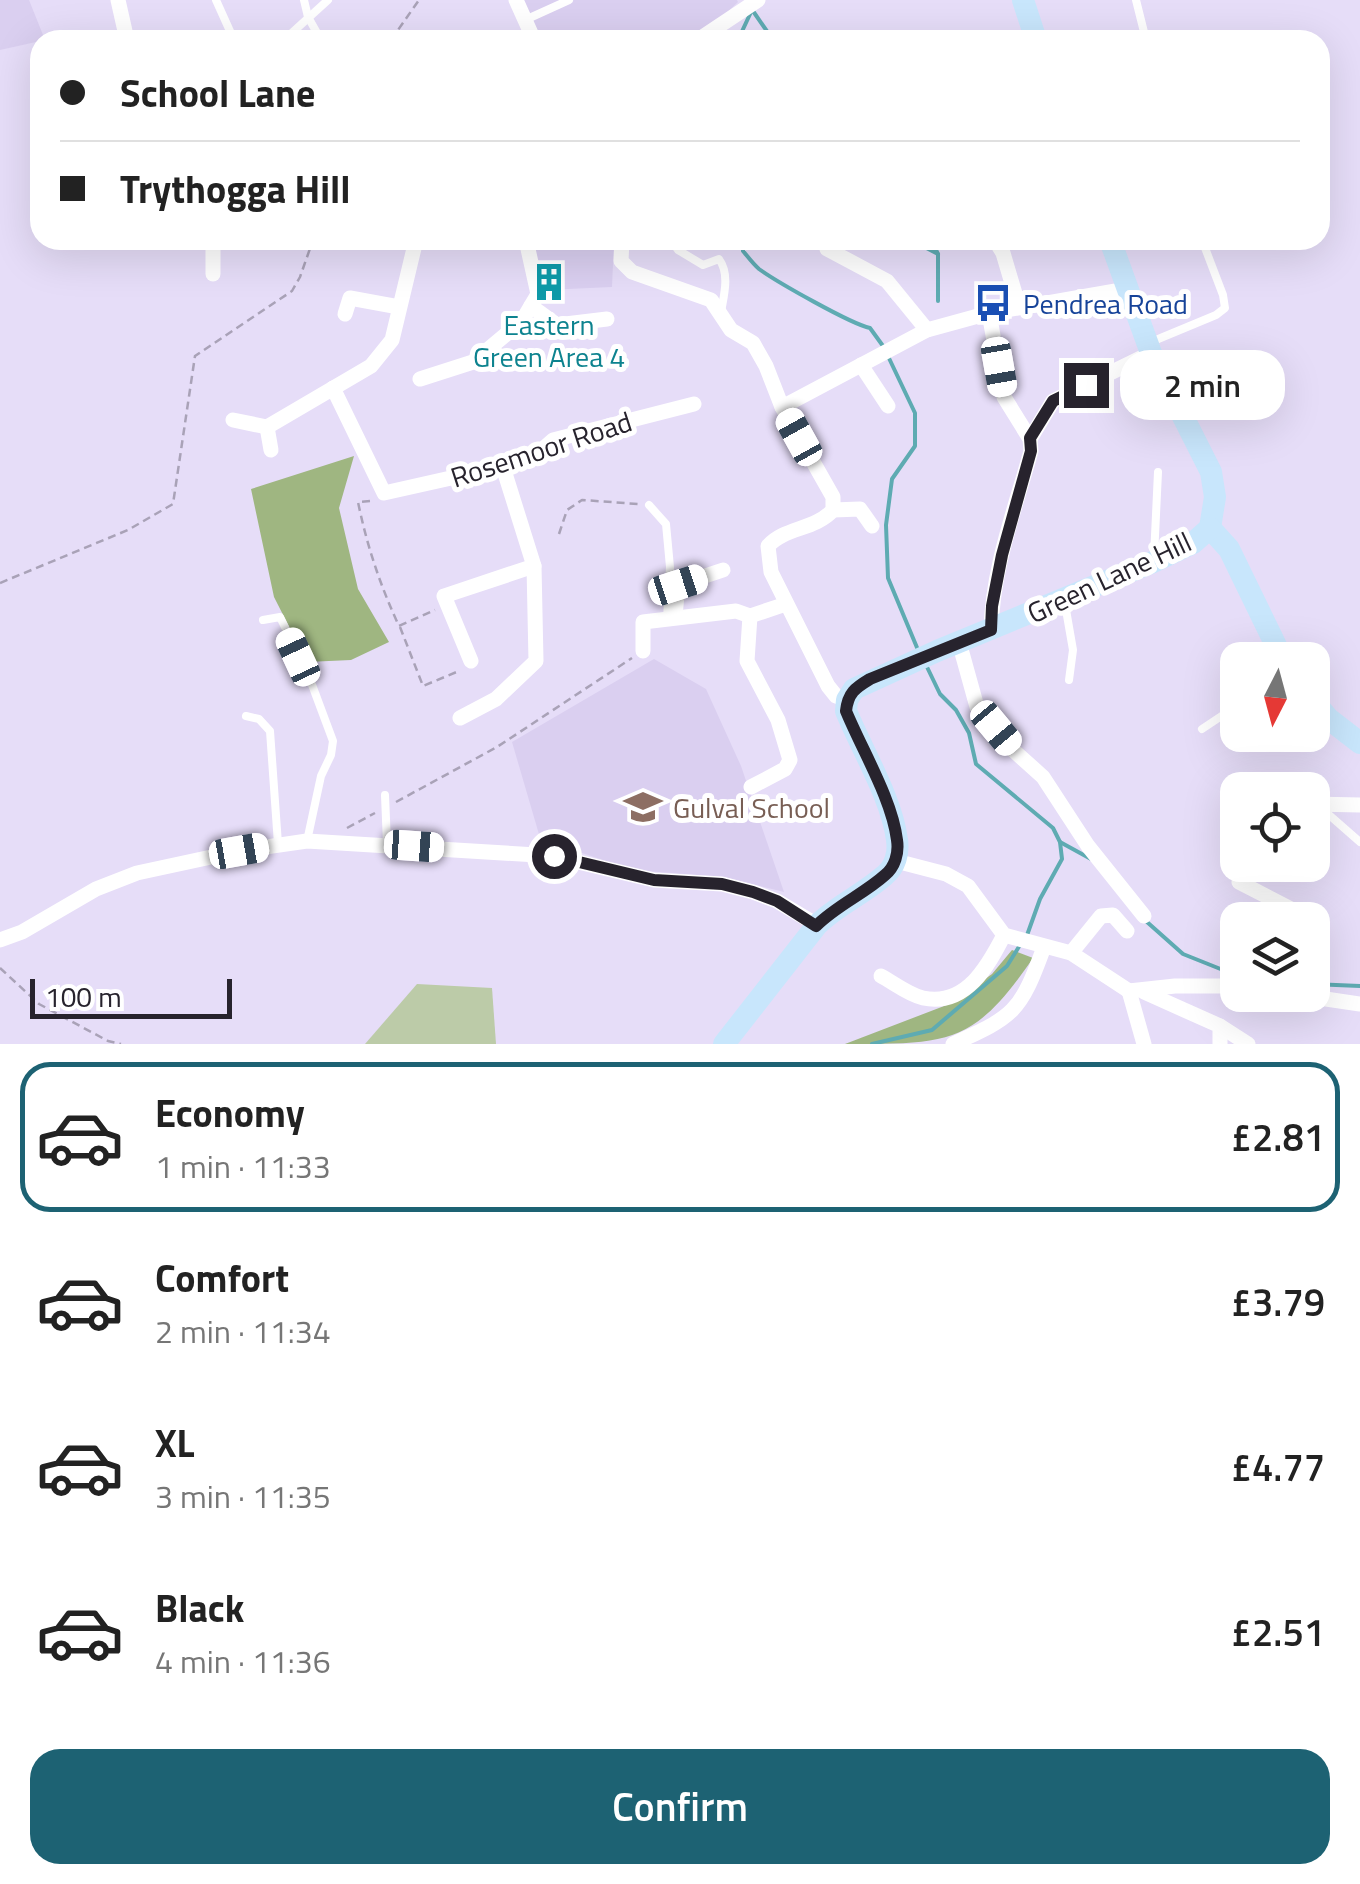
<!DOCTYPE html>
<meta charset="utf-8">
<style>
body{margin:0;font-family:"Titillium Web",sans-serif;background:#f6f6f6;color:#222;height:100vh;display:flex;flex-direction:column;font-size:38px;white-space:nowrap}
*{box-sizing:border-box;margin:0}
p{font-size:32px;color:#767676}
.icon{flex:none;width:55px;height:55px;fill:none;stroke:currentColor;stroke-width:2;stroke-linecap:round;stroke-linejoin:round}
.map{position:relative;height:1044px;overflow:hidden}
.sheet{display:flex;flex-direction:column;background:#fff;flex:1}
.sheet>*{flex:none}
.top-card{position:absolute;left:30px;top:30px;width:1300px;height:220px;border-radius:30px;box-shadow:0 10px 40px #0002;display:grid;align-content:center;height:220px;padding:0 30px;background:#fff}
.needle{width:65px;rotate:186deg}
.fabs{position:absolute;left:1220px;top:642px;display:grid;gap:20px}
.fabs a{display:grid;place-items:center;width:110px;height:110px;border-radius:20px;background:#fff;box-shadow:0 10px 40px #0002;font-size:50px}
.scale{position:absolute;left:30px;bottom:25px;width:202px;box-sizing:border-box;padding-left:10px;border:5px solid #27232d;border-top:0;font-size:28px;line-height:35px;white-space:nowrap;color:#27232d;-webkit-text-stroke:8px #fff;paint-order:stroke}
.end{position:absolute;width:45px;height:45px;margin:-22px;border:12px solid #27232d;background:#fff;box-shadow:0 0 0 5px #fff}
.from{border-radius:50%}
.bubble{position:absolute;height:70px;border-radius:30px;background:#fff;box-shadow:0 10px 40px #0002;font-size:32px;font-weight:600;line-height:70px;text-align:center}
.car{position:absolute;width:30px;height:60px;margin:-30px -15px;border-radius:12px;box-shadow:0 0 8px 2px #0007;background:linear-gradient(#fff 24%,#345 0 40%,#fff 0 76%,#345 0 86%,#fff 0)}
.top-card b{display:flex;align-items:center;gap:35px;height:95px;font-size:38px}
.top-card b+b{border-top:2px solid #e0e0e0}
.top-card i{width:25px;height:25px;background:#222}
ul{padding:18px 0 0;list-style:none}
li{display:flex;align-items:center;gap:30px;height:150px;margin:0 20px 15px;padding:0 10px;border:5px solid transparent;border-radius:30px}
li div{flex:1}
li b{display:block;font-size:38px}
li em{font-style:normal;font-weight:600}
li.selected{border-color:#1d6273}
li>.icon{width:90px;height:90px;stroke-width:1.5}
.button{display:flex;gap:20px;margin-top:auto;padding:20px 30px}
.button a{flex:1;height:115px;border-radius:30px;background:#1d6273;color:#fff;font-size:40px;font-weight:600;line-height:115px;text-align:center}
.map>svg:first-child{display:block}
.built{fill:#dacff0}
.green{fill:#bccba8}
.forest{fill:#9fb681}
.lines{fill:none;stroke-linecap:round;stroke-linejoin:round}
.stream{stroke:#5eabb2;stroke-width:4}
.path{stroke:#a9a2b7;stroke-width:2.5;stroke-dasharray:8 5;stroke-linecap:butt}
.lane{stroke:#fff;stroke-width:8}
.street{stroke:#fff;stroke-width:15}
.secondary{stroke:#c8e6fc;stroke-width:22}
.route{stroke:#27232d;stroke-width:12}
.labels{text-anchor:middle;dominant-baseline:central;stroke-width:10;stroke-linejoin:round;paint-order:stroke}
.transit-label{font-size:28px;fill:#164399;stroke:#fff;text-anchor:start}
.culture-label{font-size:28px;fill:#0d838f;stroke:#fff}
.street-label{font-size:28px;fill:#27232d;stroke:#fff}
.education-label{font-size:28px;fill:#785e54;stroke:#fff;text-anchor:start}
</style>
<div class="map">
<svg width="1360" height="1044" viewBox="0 0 1360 1044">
<rect width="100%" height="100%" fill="#e6ddf8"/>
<!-- built -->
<g class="built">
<polygon points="0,0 29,0 45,40 0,50"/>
<polygon points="523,0 737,0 738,2 698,40 542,40"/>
<polygon points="522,240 614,240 612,287 546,290"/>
<polygon points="654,659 706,689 741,766 784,892 724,877 633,870 582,853 543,848 512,742"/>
</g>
<!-- green -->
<polygon class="green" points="417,984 492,988 496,1044 365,1044"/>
<!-- forest -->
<g class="forest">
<polygon points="354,456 339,508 358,589 389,642 351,660 307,662 274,597 251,489"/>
<path d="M1012,950l21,8c-59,86 -82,86 -188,86l107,-41 40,-29z"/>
</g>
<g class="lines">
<!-- stream -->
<g class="stream">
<polyline points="753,11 773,40"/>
<polyline points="738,40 751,12"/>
<path d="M743,240v11c5,6 10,13 16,18 18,13 92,55 111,59l13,18"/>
<polyline points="911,240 938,254 938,301"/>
<polyline points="931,240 938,254"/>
<polyline points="887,354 915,413 915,446 892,479 886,525 888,578 918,650"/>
<polyline points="927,667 940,694 956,710 969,733 976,764 1053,828 1060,842 1062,859 1040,899 1026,938"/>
<polyline points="1060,842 1091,859"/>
<polyline points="1147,922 1183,954 1238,976"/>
<polyline points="1312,984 1360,986"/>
<polyline points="872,1044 932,1030 1007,966 1020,945"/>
</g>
<!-- path -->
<g class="path">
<polyline points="391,40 419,0"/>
<path d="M370,501l-12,1c9,44 22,83 41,124l36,-16"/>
<polyline points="559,534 567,510 582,500 638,504"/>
<polyline points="0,583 128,530 173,504 195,356 292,291 300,277 313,240"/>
<polyline points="400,627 423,686 459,671"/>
<polyline points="396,802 497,747 632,658"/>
<polyline points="347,828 375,813"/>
<polyline points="0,968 39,1004 108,1041 121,1044"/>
</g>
<!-- lane -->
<g class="lane">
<polyline points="216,0 234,40"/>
<polyline points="304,0 308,17 321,40"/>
<polyline points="1136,0 1146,40"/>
<polyline points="525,20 569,0"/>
<polyline points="284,40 328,0"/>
<path d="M671,240l7,10 25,15 16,-6c11,15 5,36 2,53"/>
<polyline points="1151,342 1216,315 1225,308 1223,295 1202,240"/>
<polyline points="649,505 666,524 670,567 667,618"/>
<polyline points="1154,557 1158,472"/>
<polyline points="1065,604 1073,650 1069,680"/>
<polyline points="263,620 280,617 308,674 333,741 331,755 321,776 307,841"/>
<polyline points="246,716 259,719 270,731 278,844"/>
<polyline points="1202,729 1238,705"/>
<polyline points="385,795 387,844"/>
<polyline points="1320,807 1360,842"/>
</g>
<!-- street -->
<g class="street">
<polyline points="118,0 127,40"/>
<polyline points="516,0 534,40"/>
<polyline points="698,40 758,0"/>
<polyline points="213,240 213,274"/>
<path d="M622,240l-1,21 11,11 79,28 20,30 22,13 13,23 16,41 51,90v13c-18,20 -48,17 -65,36l3,26 57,114 8,10 11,4"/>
<polyline points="995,240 1003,253 1019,307"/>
<polyline points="827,249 887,281 927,330"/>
<polyline points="531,306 557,325 607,319"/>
<path d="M989,313l15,84 26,42 1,12c-16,58 -39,119 -40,180"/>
<polyline points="345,314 350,298 399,307"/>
<polyline points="861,365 888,406"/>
<polyline points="420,379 473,362 522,321 538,294 526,240"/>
<polyline points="333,388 384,493 518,463 536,455 553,440 694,404"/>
<polyline points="782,407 927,330 989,313 1127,289"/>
<polyline points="233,420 267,427 371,366 392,340 416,240"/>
<polyline points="267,427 271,450"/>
<polyline points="1030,439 1053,401 1151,353"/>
<polyline points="833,510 860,509 872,526"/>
<polyline points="675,616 678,585 723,570"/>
<polyline points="750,616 747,661 778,720 790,760 785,769 751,787"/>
<polyline points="959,642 977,707 1013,750 1043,777 1088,846 1144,916"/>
<polyline points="643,651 643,622 736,611 750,616 786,604"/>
<polyline points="471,661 444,596 534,566"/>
<polyline points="460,718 496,699 536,661 534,566 503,467"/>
<polyline points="1312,804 1360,805"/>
<polyline points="896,861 946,874 968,886 1004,935 1071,953 1129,991"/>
<polyline points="1247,865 1239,882 1316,922"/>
<polyline points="0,940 22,932 96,889 137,873 239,851 307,841 553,856 654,880 722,884 753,892 777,901 817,925"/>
<polyline points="1071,953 1101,916 1113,915 1127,931"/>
<path d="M881,976c13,7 28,19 42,22 43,9 65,-32 81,-63"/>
<polyline points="1129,991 1175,986 1238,986"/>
<polyline points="1129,991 1144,1044"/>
<polyline points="1144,992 1220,1026 1220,1044"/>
<polyline points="1299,995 1360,1004"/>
<polyline points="1220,1026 1248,1044"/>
<path d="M953,1044c61,-28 67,-31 91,-97"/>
</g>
<!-- secondary -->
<g class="secondary">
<polyline points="1023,0 1036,40"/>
<polyline points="1110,240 1151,353 1211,472 1215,497 1210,528"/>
<polyline points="1210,528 1229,549 1283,660"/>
<polyline points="1312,699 1329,719 1360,743"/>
<path d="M724,1044l93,-119c20,-20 47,-31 68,-50 10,-8 14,-22 12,-35 -5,-41 -35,-90 -51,-129l1,-11 7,-11 83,-38 216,-89 40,-19 17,-15"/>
</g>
</g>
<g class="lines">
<!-- route -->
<path class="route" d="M554,856l100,24 68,4 31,8 24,9 39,25c21,-21 48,-32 69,-51 10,-8 14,-22 12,-35 -5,-41 -35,-90 -51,-129 2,-18 9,-23 24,-32l121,-49 1,-24 10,-51 29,-104 -1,-13 23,-37 33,-16"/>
</g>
<!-- icons -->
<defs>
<g id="building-bare" transform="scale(3)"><path d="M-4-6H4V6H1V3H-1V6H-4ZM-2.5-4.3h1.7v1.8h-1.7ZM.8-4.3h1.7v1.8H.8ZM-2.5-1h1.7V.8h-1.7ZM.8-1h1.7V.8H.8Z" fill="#0f9aa8" stroke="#fff" stroke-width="2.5" paint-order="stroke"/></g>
<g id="bus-bare" transform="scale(3)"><path d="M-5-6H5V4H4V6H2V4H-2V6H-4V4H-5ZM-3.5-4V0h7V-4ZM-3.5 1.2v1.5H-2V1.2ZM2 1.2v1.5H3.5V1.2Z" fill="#1a4fb4" stroke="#fff" stroke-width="2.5" paint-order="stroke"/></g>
<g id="school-bare" transform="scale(3)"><path d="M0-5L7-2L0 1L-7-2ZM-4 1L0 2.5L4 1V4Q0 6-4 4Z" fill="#8d6e63" stroke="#fff" stroke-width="2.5" paint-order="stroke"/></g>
</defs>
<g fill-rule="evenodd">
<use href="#building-bare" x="549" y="282"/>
<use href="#bus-bare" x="993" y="303"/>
<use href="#school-bare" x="643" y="807"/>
</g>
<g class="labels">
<!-- transit labels -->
<g class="transit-label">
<text x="1023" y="303">Pendrea Road</text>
</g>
<!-- culture labels -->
<g class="culture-label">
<text x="549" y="324">Eastern<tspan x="549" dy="32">Green Area 4</tspan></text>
</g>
<!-- street labels -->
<g class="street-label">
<text transform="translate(541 449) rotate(-18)">Rosemoor Road</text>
<text transform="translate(1109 577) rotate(-25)">Green Lane Hill</text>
</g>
<!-- education labels -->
<g class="education-label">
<text x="673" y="807">Gulval School</text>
</g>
</g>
</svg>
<div class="fabs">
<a><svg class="needle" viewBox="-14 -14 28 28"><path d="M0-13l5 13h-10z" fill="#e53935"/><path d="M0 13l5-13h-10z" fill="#767676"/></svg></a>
<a><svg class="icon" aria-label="locate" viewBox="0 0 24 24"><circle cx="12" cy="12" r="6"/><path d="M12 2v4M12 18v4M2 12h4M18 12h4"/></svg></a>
<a><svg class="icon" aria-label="layers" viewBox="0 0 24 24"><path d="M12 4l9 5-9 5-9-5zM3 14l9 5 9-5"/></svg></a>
</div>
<div class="scale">100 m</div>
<i class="end from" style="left:554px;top:856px"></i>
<i class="end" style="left:1086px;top:385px"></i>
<div class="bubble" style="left:1120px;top:350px;width:165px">2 min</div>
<i class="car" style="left:999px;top:367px;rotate:170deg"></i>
<i class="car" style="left:799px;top:437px;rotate:331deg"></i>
<i class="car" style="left:678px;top:585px;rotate:72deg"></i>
<i class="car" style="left:298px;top:657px;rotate:335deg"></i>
<i class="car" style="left:996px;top:728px;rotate:140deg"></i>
<i class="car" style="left:414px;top:846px;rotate:94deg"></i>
<i class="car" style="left:239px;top:851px;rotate:80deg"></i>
<div class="top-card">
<b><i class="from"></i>School Lane</b>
<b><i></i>Trythogga Hill</b>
</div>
</div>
<section class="sheet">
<ul>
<li class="selected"><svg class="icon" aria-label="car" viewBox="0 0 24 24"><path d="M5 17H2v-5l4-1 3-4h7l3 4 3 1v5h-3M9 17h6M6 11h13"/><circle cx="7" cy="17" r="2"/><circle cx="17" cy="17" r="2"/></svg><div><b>Economy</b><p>1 min · 11:33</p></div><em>£2.81</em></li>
<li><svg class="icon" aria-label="car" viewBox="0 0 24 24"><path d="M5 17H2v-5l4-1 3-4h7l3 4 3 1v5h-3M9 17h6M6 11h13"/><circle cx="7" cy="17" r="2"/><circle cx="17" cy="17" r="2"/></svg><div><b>Comfort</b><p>2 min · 11:34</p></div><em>£3.79</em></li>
<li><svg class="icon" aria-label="car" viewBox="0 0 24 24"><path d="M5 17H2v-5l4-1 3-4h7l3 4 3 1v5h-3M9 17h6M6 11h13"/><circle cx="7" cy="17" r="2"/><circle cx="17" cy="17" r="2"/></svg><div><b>XL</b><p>3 min · 11:35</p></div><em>£4.77</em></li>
<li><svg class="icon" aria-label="car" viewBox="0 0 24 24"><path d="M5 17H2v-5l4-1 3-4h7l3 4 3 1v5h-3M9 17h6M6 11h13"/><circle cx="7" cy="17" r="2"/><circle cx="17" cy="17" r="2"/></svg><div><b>Black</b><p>4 min · 11:36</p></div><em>£2.51</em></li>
</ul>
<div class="button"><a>Confirm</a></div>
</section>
